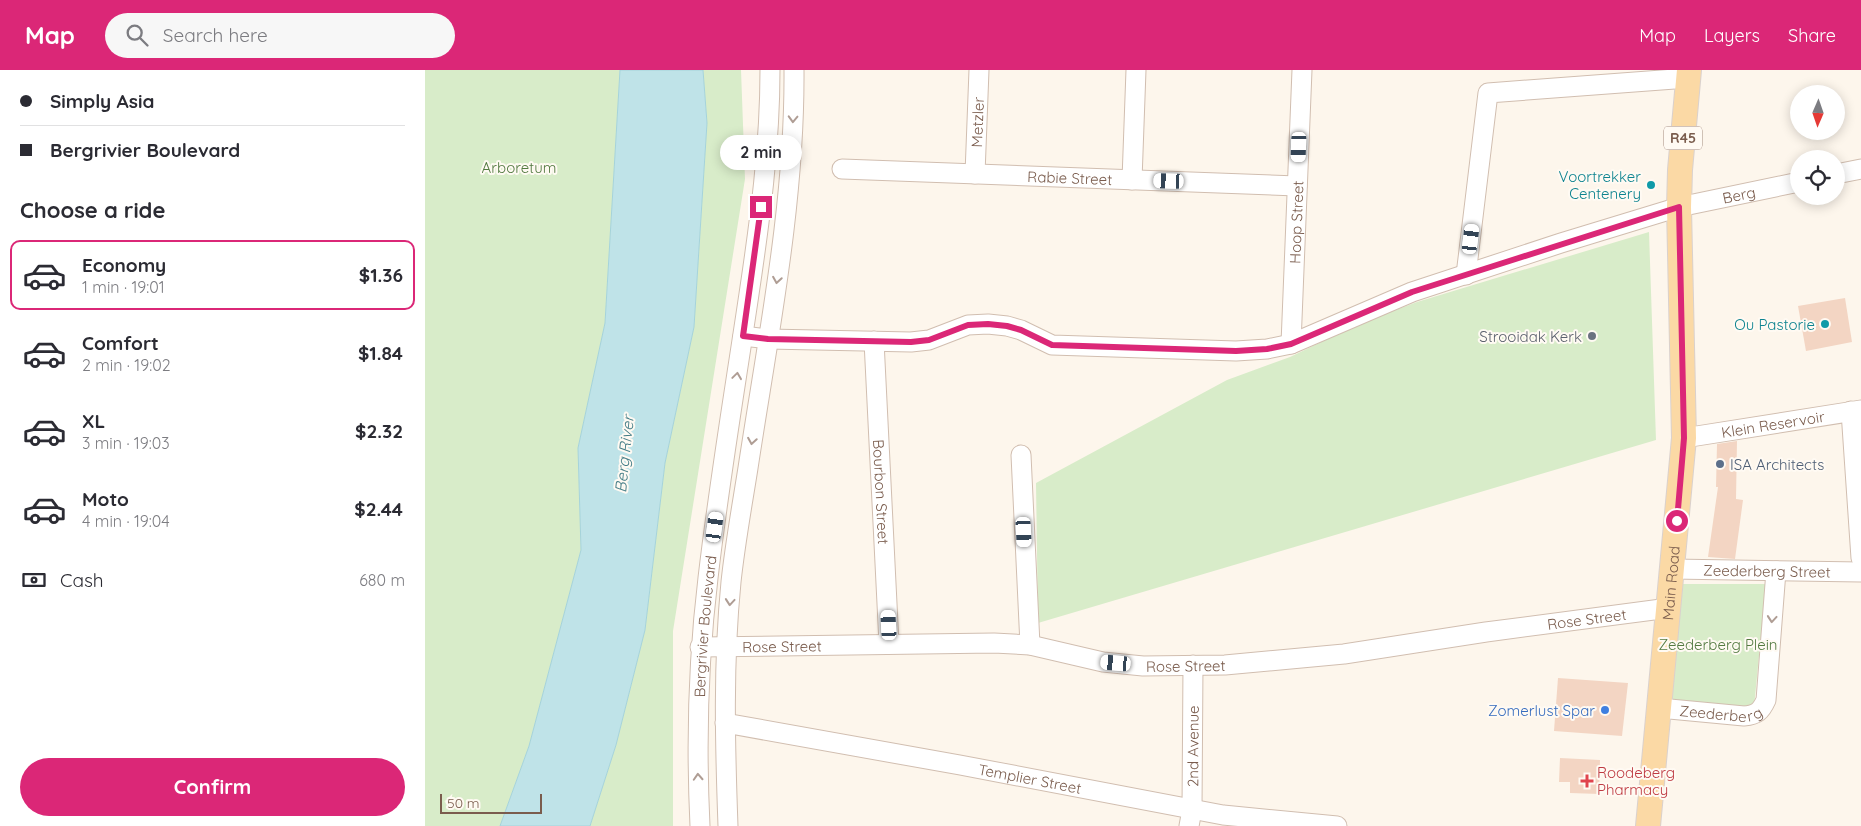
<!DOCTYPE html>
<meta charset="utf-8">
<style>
body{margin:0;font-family:Quicksand,sans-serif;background:#f7f7f7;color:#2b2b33;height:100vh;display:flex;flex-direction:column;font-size:19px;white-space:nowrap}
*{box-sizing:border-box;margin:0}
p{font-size:16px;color:#7c7c81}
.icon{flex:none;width:28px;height:28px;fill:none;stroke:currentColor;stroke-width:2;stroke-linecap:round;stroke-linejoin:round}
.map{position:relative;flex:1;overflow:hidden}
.sheet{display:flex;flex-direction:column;background:#fff;width:425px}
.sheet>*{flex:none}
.hud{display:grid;align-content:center;height:110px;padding:0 20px;background:#fff}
.needle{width:32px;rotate:182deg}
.tools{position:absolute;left:1365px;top:15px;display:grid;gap:10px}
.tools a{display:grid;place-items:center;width:55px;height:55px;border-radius:50%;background:#fff;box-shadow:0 2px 12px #0003;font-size:25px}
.scale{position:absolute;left:15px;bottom:12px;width:102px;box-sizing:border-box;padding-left:5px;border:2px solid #7a5c4d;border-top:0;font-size:14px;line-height:18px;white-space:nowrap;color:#7a5c4d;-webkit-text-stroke:4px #fffaf3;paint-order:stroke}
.end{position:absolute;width:22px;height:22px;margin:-11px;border:6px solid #db2777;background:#fff;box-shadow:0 0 0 2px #fff}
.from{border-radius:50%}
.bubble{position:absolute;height:35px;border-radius:18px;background:#fff;box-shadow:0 2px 12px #0003;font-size:16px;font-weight:700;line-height:35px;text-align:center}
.car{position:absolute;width:15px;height:30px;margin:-15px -8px;border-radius:6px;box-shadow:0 0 4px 1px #0007;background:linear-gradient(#fff 24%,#345 0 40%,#fff 0 76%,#345 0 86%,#fff 0)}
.hud b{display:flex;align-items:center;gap:18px;height:48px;font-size:19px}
.hud b+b{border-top:1px solid #e1e1e2}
.hud i{width:12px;height:12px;background:#2b2b33}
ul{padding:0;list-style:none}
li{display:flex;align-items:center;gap:15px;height:70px;margin:0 10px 8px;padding:0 10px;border:2px solid transparent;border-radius:10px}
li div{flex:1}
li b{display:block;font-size:19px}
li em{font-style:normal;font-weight:700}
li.active{border-color:#db2777}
li>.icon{width:45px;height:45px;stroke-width:1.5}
h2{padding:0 20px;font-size:22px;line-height:60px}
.pay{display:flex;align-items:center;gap:12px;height:55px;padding:0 20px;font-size:19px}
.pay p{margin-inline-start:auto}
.cta{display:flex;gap:10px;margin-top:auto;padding:10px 20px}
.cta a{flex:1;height:58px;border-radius:30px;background:#db2777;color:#fff;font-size:20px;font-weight:700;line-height:58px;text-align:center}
header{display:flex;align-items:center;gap:30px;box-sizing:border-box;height:70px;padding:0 25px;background:#db2777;color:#fff}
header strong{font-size:24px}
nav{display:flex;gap:28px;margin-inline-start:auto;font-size:18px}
.search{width:350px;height:45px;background:#f7f7f7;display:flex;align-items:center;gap:12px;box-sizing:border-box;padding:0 18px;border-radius:28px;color:#7c7c81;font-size:19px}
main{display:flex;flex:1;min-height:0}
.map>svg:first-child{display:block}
.green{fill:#d8ecc9}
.water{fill:#bfe3e8;stroke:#a5d3da}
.building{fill:#f3d5c3}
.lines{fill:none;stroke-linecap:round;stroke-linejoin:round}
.minor-casing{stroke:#d1beb0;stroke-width:21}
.major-casing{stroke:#dad1cd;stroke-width:26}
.minor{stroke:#fff;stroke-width:19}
.major{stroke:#fbd9a5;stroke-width:24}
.oneway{stroke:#af9d94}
.route{stroke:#db2777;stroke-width:6}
.culture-dot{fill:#0f9aa8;stroke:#fffaf3;stroke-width:2}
.worship-dot{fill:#6b7280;stroke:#fffaf3;stroke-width:2}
.service-dot{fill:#5c6f8a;stroke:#fffaf3;stroke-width:2}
.shop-dot{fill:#3f7fe0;stroke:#fffaf3;stroke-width:2}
.health-dot{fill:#e0444e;stroke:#fffaf3;stroke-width:2}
.labels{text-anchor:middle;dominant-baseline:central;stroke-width:4;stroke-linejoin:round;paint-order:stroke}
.shield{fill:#fffaf3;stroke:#a28b7f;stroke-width:1}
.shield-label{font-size:14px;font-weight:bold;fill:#7a5c4d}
.street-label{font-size:15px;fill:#7a5c4d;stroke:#fffaf3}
.park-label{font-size:15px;fill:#537a41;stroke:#fffaf3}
.culture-label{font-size:15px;fill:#0d838f;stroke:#fffaf3;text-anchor:end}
.worship-label{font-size:15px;fill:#5b616d;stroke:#fffaf3;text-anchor:end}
.service-label{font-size:15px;fill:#4e5e75;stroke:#fffaf3;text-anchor:start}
.shop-label{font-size:15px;fill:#366cbe;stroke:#fffaf3;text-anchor:end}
.health-label{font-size:15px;fill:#be3a42;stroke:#fffaf3;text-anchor:start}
.water-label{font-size:16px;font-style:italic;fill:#437c86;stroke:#fffaf3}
</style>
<header>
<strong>Map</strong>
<div class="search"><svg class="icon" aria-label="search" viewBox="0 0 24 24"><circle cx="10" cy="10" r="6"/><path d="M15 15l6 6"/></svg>Search here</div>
<nav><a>Map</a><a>Layers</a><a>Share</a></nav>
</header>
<main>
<section class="sheet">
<div class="hud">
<b><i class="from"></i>Simply Asia</b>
<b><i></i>Bergrivier Boulevard</b>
</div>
<h2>Choose a ride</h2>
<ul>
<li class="active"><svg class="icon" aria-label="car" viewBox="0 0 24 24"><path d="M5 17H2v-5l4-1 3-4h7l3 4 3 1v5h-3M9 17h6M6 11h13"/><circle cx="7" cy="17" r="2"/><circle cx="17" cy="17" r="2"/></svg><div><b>Economy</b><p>1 min · 19:01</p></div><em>$1.36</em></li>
<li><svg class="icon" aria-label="car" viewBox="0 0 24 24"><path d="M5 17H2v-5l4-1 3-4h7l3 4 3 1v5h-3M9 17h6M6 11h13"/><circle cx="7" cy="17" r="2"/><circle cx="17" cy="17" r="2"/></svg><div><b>Comfort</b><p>2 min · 19:02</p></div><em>$1.84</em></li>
<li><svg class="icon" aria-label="car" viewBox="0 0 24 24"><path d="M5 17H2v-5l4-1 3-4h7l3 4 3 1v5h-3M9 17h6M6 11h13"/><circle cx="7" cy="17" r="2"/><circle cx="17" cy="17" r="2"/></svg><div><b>XL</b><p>3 min · 19:03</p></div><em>$2.32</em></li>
<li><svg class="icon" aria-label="car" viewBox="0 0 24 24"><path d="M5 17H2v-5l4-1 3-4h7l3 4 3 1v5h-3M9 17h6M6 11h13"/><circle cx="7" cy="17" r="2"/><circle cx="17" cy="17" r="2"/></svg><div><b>Moto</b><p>4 min · 19:04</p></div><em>$2.44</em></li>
</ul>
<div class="pay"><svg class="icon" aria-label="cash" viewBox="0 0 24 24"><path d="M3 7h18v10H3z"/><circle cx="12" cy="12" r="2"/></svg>Cash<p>680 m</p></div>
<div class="cta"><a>Confirm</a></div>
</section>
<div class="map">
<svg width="1436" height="756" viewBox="0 0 1436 756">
<rect width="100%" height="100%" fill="#fdf6ec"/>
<!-- green -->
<g class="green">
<polygon points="0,0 195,0 180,253 153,378 156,480 104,676 75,756 0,756"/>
<polygon points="278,0 316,0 320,109 248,561 248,756 165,756 191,675 220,560 240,393 269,257 282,53"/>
<polygon points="1224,162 1231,370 613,553 611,413 802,310 865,287 936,253 992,232"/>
<polygon points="1256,514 1341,514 1329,637 1247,633"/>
</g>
<!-- water -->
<polygon class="water" points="195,0 278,0 282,53 269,257 240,393 220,560 191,675 165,756 75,756 104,676 156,480 153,378 180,253"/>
<!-- building -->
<g class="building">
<polygon points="1420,228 1427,272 1381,281 1373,236"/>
<polygon points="1312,371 1311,429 1318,430 1310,489 1283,487 1293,417 1291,417 1292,374"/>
<polygon points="1133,608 1203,613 1197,666 1129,661"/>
<polygon points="1135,688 1175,690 1174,724 1145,723 1145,712 1134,712"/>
</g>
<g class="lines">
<!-- minor casing -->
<g class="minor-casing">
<g id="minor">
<path id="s1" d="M417,99l455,17"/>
<path id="s2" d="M550,104l4,-104"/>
<polyline points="1411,104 1436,99"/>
<polyline points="707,110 711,0"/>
<polyline points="1041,205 1063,23 1263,8"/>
<path id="s3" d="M318,266l25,3 143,3 18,-2 39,-15 20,-1 19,2 14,4 31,15 184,6 31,-2 24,-5 121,-52 149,-49 118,-36 120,-25"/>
<path id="s4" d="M449,271l15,303"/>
<path id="s5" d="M866,274l11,-274"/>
<polyline points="1426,341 1436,488"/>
<path id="s6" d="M1259,368l177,-28"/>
<polyline points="596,385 605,575"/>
<path id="s7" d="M1247,499l189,3"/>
<path id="s8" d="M275,577l294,-4 36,2 73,17 40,4 82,-1 119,-11 142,-22 183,-24"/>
<path id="s9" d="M1234,638l85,8c13,-1 17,-5 22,-16l10,-129"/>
<path id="s10" d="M300,653l235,42 263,50 114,11"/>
<path id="s11" d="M275,756c-4,-83 -2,-165 8,-248 11,-95 27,-189 41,-284 11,-74 21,-148 21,-224"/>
<path d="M303,756c-3,-82 -5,-163 3,-244 4,-38 11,-76 17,-114 20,-132 47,-264 46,-398"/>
<path id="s12" d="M764,756l3,-16 1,-145"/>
</g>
</g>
<!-- major casing -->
<g class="major-casing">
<g id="major">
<path id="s13" d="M1223,756l36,-388 -5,-231 1,-37 9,-100"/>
</g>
</g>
<!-- minor -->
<use href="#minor" class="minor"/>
<!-- major -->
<use href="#major" class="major"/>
</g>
<!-- one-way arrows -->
<defs><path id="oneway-chevron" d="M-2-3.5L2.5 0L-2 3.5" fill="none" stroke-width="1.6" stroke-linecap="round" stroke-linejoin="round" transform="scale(1.25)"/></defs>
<g class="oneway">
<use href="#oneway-chevron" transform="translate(368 49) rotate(92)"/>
<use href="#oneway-chevron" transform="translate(352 210) rotate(99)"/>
<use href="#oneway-chevron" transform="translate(312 306) rotate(-82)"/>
<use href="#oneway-chevron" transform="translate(327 371) rotate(99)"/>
<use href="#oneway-chevron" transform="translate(305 532) rotate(95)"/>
<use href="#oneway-chevron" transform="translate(1347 549) rotate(95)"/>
<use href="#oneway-chevron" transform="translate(273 707) rotate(-93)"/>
</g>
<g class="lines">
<!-- route -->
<polyline class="route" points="336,137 318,266 343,269 486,272 504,270 543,255 563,254 582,256 596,260 627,275 811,281 842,279 866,274 987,222 1254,137 1259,368 1252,451"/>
</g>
<!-- markers -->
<g class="culture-dot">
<circle cx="1226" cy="115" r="5"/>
<circle cx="1400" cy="254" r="5"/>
</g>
<circle class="worship-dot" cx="1167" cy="266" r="5"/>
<circle class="service-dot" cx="1295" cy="394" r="5"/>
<circle class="shop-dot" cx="1180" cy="640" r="5"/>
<path class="health-dot" d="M1159.5 703.5h5v5h5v5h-5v5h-5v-5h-5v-5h5z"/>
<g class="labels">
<!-- shield labels -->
<rect class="shield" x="1239" y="56.5" width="38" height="23" rx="4"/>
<g class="shield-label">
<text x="1258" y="68">R45</text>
</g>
<!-- street labels -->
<g class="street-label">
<text stroke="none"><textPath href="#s2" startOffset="52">Metzler</textPath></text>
<text stroke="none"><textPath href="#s1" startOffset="228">Rabie Street</textPath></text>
<text stroke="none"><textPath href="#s3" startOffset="1029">Berg</textPath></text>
<text stroke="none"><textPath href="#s5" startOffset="122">Hoop Street</textPath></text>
<text stroke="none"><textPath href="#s6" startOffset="90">Klein Reservoir</textPath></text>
<text stroke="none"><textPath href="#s4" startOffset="151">Bourbon Street</textPath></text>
<text stroke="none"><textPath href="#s7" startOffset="95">Zeederberg Street</textPath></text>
<text stroke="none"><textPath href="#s13" startOffset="244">Main Road</textPath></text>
<text stroke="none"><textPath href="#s8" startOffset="892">Rose Street</textPath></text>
<text stroke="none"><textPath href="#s11" startOffset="200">Bergrivier Boulevard</textPath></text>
<text stroke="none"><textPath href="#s8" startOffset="82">Rose Street</textPath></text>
<text stroke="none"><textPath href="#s8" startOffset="488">Rose Street</textPath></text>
<text stroke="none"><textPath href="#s9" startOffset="62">Zeederberg</textPath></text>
<text stroke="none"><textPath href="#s12" startOffset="80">2nd Avenue</textPath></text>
<text stroke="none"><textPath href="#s10" startOffset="310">Templier Street</textPath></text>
</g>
<!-- park labels -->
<g class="park-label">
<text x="94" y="97">Arboretum</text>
<text x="1293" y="574">Zeederberg Plein</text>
</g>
<!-- culture labels -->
<g class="culture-label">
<text x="1216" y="106">Voortrekker<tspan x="1216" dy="17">Centenery</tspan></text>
<text x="1390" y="254">Ou Pastorie</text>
</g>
<!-- worship labels -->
<g class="worship-label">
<text x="1157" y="266">Strooidak Kerk</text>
</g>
<!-- service labels -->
<g class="service-label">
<text x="1305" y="394">ISA Architects</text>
</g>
<!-- shop labels -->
<g class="shop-label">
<text x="1170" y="640">Zomerlust Spar</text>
</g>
<!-- health labels -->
<g class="health-label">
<text x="1172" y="702">Roodeberg<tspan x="1172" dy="17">Pharmacy</tspan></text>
</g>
<!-- water labels -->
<g class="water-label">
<text transform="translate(199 384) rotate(-84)">Berg River</text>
</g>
</g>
</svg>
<div class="tools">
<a><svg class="needle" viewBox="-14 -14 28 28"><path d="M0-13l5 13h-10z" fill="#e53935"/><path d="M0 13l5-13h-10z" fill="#7c7c81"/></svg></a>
<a><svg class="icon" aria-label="locate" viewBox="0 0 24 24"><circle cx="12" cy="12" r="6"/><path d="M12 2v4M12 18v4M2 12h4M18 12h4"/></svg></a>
</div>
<div class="scale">50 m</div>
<i class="end from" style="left:1252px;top:451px"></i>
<i class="end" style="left:336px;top:137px"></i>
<div class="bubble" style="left:295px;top:65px;width:82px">2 min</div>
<i class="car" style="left:874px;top:77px;rotate:182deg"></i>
<i class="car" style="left:744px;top:111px;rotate:272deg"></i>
<i class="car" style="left:1046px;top:169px;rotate:7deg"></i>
<i class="car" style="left:290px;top:457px;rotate:8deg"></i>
<i class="car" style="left:599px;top:462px;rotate:177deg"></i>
<i class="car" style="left:464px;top:555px;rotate:357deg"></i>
<i class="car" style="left:691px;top:593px;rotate:275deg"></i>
</div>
</main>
